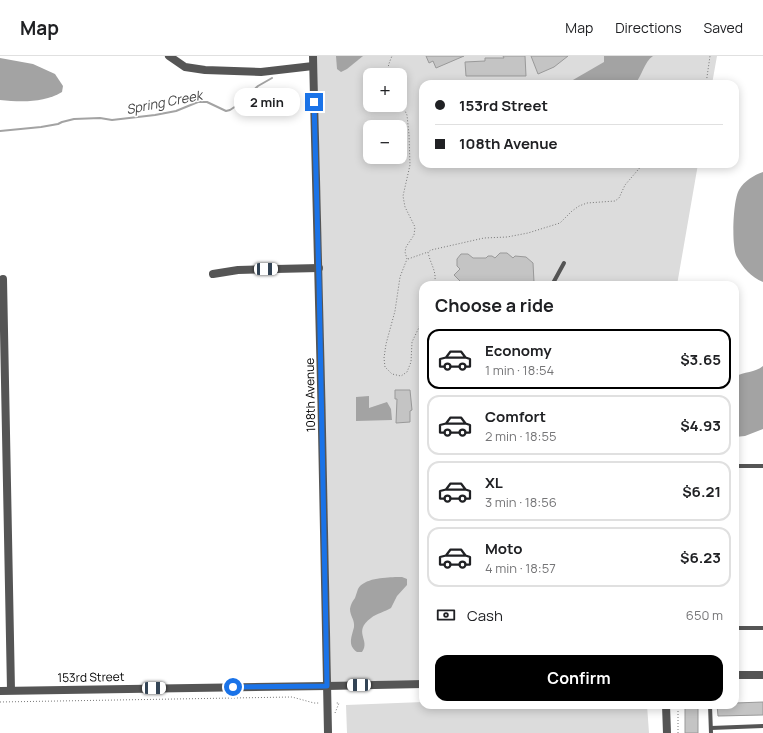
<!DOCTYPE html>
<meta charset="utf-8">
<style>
body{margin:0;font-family:Manrope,sans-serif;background:#f6f6f6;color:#202124;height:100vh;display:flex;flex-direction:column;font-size:15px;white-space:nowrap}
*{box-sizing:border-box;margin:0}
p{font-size:13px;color:#757577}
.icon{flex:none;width:22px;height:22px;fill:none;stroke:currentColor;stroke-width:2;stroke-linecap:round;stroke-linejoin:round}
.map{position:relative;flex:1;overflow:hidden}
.drawer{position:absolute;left:419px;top:225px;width:320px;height:428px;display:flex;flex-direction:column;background:#fff;border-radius:12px;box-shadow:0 2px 10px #0003}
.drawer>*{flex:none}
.banner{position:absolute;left:419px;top:24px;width:320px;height:88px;border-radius:12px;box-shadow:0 2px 10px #0003;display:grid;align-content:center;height:88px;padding:0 16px;background:#fff}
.tools{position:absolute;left:363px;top:12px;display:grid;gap:8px}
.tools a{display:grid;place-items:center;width:44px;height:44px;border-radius:8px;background:#fff;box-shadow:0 2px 10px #0003;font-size:20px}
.end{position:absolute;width:18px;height:18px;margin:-9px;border:5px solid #1a73e8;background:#fff;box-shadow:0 0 0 2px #fff}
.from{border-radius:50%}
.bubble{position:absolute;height:28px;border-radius:12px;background:#fff;box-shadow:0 2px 10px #0003;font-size:13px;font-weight:700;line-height:28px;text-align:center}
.car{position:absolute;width:12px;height:24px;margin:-12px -6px;border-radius:5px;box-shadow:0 0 3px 1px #0007;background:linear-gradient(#fff 24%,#345 0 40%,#fff 0 76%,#345 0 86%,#fff 0)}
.banner b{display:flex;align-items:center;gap:14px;height:38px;font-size:15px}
.banner b+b{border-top:1px solid #e0e0e0}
.banner i{width:10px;height:10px;background:#202124}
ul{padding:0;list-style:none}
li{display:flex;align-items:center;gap:12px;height:60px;margin:0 8px 6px;padding:0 8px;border:2px solid #e0e0e0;border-radius:12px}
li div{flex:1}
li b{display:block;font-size:15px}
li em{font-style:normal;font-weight:700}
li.on{border-color:#000}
li>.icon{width:36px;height:36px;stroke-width:1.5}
h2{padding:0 16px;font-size:18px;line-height:48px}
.pay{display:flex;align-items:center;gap:10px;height:44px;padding:0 16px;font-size:15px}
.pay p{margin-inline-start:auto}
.action{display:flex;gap:8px;margin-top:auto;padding:8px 16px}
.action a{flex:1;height:46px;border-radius:12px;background:#000;color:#fff;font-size:16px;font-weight:700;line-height:46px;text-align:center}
header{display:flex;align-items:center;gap:24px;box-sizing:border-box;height:56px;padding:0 20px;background:#fff;border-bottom:1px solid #e0e0e0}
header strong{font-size:19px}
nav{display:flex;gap:22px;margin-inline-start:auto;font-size:14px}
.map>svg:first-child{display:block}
.green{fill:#dcdcdc;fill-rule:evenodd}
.water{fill:#a3a3a3}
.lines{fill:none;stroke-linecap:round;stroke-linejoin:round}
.stream{stroke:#a3a3a3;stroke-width:2}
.building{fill:#c4c4c4;stroke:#999}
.path{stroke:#777;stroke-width:1;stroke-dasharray:1 2;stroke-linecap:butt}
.service{stroke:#555;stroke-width:4}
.minor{stroke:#555;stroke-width:8}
.tertiary{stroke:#555;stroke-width:8}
.route{stroke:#1a73e8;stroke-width:5}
.labels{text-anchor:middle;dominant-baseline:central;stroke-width:3;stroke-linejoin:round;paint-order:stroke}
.street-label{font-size:12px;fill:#000;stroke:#fff}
.water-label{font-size:13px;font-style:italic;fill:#444;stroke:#fff}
</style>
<header>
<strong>Map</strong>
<nav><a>Map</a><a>Directions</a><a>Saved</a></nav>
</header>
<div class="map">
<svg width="763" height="677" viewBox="0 0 763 677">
<rect width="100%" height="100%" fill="#fff"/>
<!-- green -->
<g class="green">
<path d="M317,0h400l-5,28h-289v80h275l-21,121h-254v395l-92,2zM370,19h30v30h-30zM370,71h30v30h-30z"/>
<polygon points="423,646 423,649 647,649 649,677 347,677 346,649"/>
</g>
<!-- water -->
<g class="water">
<polygon points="336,0 363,0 347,13 341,16 337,13"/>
<path d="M604,0h49c-9,6 -11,20 -18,28h-69l38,-22z"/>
<path d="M0,2l33,6 22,10 8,12 -1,6c-18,11 -41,10 -62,8z"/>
<path d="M763,116v110c-12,-5 -20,-14 -26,-25 -6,-10 -4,-57 2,-67 5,-9 15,-15 24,-18z"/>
<path d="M763,310v63l-18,7 -10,1v-60c9,-6 20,-4 28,-11z"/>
<polygon points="369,340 369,352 387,346 391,353 392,364 356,365 356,341"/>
<path d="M395,521h7l5,2v6l-10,11 -6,12c-6,4 -14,5 -20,10 -19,14 0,22 -9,34h-5c-10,-7 -5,-16 -3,-25 1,-7 -4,-11 -4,-18 1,-5 2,-7 5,-11 1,-3 2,-6 3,-9 6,-11 26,-11 37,-12z"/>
</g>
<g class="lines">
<!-- stream -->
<polyline class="stream" points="0,75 41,71 58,68 62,66 74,63 100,62 112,64 155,59 176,55 198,46 207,46 226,55 230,54 236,50 258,30 272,22"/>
</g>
<!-- building -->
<g class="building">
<polygon points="426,0 464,0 436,12 433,5 429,7"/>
<polygon points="503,0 525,0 526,20 466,20 465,6 485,5 485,2 504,2"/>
<polygon points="531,0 568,0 554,11 538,18"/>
<polygon points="500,197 507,197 513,202 515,200 526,201 533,207 534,226 530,226 530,229 458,229 461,226 454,219 460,213 457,210 457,203 461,198 468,198 473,202 486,202 488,200 492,200 495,202"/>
<polygon points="395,334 410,334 412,354 410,355 410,366 396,367 397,343 395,343"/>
<polygon points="763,646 763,659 718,660 717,649 735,649 735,647"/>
<rect x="685" y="649" width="13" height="28"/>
</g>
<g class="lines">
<!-- path -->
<g class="path">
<path d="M388,19c-1,-7 1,-12 4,-19"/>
<polyline points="706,28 710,0"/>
<polyline points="400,45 407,59 409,79 410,109 403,140 405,151 415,171 414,179 406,191 405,196 407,203 400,221 395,255 386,288 384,302 385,311 392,318 401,320 407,316 411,306 412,286 423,263"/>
<polyline points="408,203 428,196"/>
<path d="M434,229c4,-13 -4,-21 -6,-33l3,-2 53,-12 23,-1 21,-4 32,-10 12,-12 7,-5 8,-3 28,-2 4,-3 6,-13 18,-21"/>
<polyline points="0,646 292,641 314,647 320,647"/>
<polyline points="678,649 678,677"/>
<polyline points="335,657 339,647 336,647"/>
</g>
<!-- service -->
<g class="service">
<polyline points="552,229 564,207"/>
<polyline points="735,410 763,410"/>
<polyline points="735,572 763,572"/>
<polyline points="710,649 711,677"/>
<polyline points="711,672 763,670"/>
</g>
<!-- minor -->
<g class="minor">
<polyline points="169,0 185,11 205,14 261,16 313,10"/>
<polyline points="213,218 238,214 319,212"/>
<polyline points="3,223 11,634"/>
<polyline points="666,649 667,677"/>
</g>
<!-- tertiary -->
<g class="tertiary">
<path d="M313,0c5,226 12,451 15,677"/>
<polyline points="735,619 763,619"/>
<polyline points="0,635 327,630 423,628"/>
</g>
</g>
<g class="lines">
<!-- route -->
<polyline class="route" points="233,631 327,630 319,226 314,46"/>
</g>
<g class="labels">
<!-- street labels -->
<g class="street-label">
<text transform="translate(310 339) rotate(-91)">108th Avenue</text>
<text transform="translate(91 621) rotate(-1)">153rd Street</text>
</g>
<!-- water labels -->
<g class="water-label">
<text transform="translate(164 46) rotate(-11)">Spring Creek</text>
</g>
</g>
</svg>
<div class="tools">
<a>+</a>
<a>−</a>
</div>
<i class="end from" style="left:233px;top:631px"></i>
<i class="end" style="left:314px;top:46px"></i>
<div class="bubble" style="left:234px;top:32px;width:66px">2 min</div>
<i class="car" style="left:266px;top:213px;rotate:89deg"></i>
<i class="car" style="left:359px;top:629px;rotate:269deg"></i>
<i class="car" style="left:154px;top:632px;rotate:89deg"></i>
<div class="banner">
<b><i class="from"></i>153rd Street</b>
<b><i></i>108th Avenue</b>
</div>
<section class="drawer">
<h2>Choose a ride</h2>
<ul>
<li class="on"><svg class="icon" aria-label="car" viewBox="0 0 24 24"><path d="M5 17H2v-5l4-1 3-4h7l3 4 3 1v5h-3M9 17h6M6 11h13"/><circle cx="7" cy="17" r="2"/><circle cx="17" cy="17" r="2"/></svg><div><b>Economy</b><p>1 min · 18:54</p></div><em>$3.65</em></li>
<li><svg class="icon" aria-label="car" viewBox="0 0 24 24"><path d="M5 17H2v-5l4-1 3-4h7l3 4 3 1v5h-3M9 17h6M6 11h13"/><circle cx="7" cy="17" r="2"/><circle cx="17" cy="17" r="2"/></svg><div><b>Comfort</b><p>2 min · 18:55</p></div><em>$4.93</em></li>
<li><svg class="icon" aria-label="car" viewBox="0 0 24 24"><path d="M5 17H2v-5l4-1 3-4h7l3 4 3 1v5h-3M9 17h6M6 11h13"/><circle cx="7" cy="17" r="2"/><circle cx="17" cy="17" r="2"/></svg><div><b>XL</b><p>3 min · 18:56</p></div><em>$6.21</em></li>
<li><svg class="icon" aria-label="car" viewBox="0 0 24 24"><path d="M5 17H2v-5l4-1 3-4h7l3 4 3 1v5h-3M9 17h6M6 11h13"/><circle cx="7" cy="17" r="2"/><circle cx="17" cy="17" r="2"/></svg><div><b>Moto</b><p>4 min · 18:57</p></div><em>$6.23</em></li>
</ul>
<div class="pay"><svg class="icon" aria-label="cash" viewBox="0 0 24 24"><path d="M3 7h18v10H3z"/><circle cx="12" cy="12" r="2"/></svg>Cash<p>650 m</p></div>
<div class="action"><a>Confirm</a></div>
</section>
</div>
